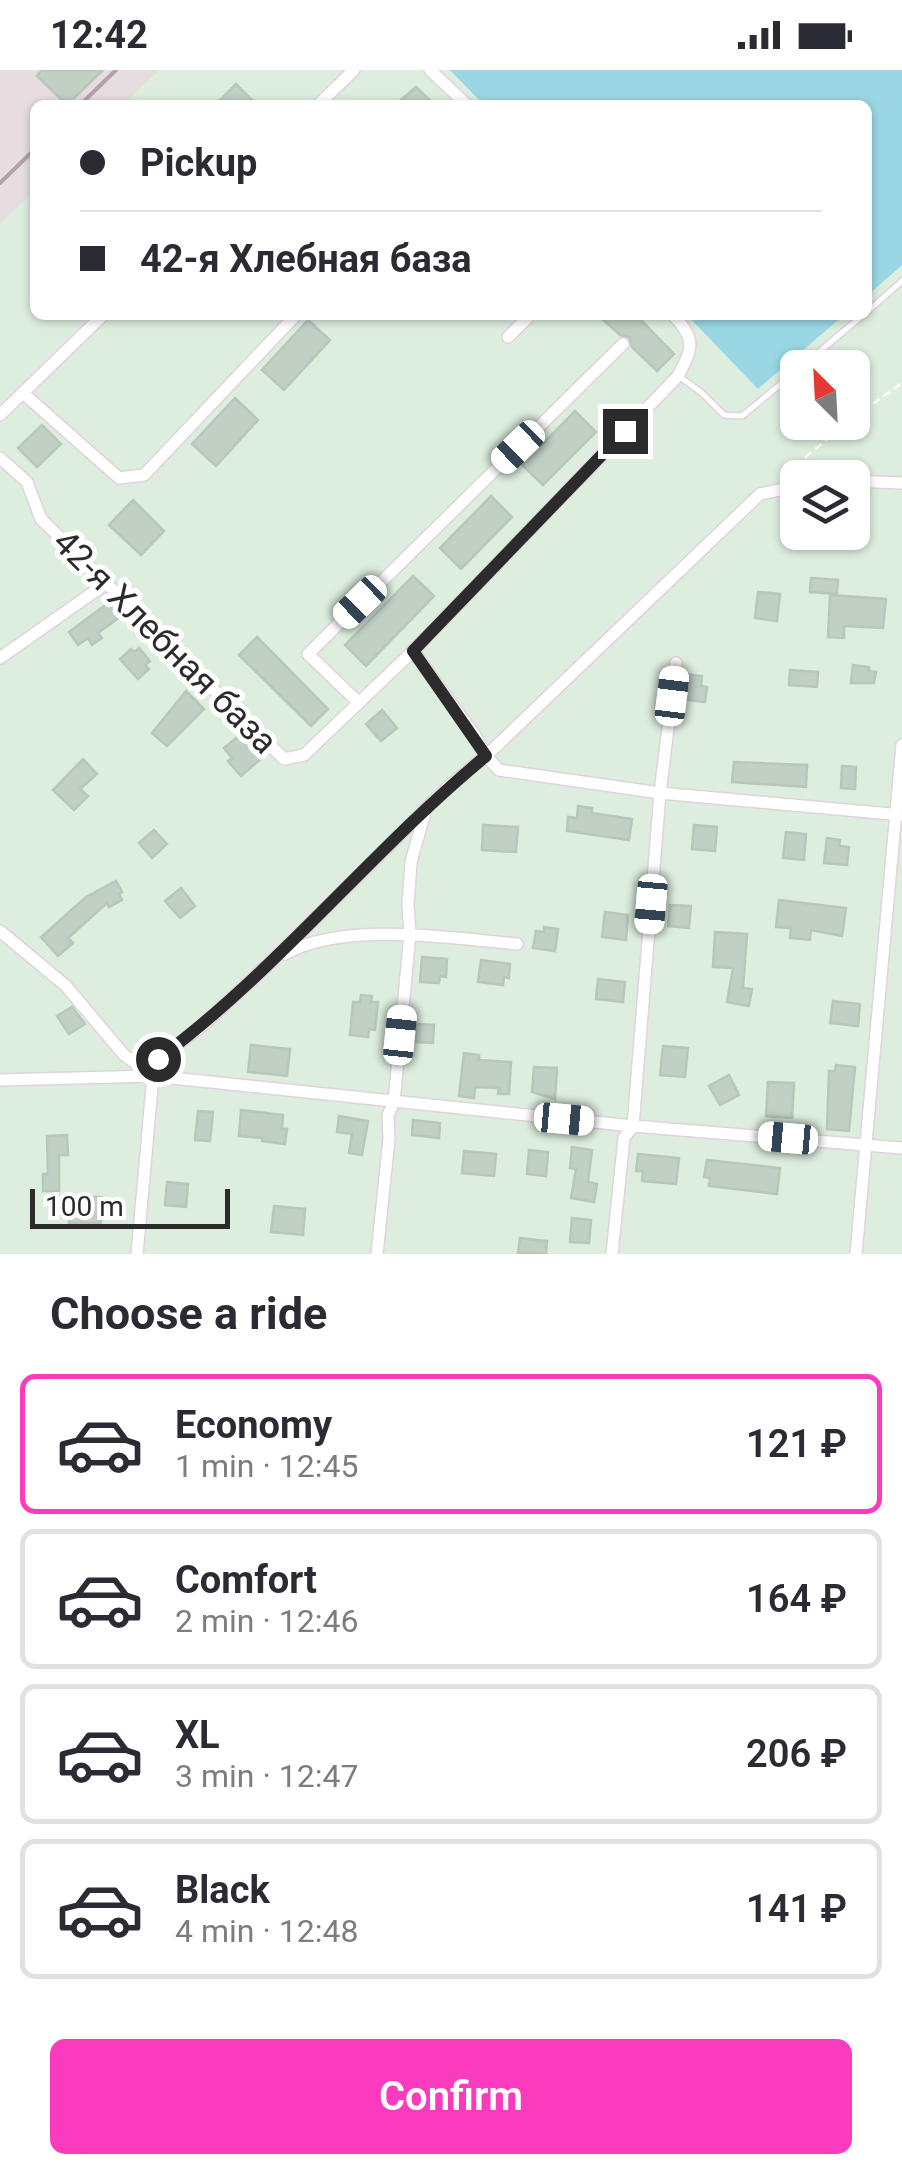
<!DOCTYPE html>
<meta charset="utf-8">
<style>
body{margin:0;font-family:Roboto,sans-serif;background:#f7f7f7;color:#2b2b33;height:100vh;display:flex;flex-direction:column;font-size:38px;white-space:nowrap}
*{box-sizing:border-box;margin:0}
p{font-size:32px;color:#7c7c81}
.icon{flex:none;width:55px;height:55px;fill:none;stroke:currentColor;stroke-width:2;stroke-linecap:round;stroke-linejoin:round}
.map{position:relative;height:1184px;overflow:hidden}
.panel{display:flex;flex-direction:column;background:#fff;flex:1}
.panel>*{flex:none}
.guide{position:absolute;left:30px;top:30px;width:842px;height:220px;border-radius:15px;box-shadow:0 2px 8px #0004;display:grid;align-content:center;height:220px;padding:0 50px;background:#fff}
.needle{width:65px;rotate:336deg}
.buttons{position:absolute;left:780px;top:280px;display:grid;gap:20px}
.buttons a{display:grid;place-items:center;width:90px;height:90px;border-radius:15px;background:#fff;box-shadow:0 2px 8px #0004;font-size:50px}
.scale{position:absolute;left:30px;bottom:25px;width:200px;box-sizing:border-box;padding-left:10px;border:5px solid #2b2b2b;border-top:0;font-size:28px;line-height:35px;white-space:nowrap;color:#2b2b2b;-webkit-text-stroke:8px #fff;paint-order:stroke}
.end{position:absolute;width:45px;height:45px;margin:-22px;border:12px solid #2b2b2b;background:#fff;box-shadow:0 0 0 5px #fff}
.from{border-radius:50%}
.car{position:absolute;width:30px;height:60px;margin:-30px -15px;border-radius:12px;box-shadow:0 0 8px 2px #0007;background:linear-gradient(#fff 24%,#345 0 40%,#fff 0 76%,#345 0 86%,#fff 0)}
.guide b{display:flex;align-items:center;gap:35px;height:95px;font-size:38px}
.guide b+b{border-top:2px solid #e1e1e2}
.guide i{width:25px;height:25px;background:#2b2b33}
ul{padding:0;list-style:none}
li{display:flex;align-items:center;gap:30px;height:140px;margin:0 20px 15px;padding:0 30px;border:5px solid #e1e1e2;border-radius:15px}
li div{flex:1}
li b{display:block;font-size:38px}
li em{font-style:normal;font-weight:600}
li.selected{border-color:#fb3bbd}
li>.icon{width:90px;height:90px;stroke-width:1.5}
h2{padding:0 50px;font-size:45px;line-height:120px}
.cta{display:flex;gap:20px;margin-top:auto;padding:20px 50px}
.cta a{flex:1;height:115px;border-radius:15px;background:#fb3bbd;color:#fff;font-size:40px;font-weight:600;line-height:115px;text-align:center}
.status{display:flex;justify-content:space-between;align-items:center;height:70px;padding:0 50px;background:#fff;direction:ltr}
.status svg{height:28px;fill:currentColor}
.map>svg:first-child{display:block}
.industrial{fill:#e5dddf}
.green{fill:#99d7e4}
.building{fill:#c2cfc4;stroke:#b6c8b9;stroke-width:2.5}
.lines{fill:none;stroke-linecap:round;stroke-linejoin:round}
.service-casing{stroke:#e3d2de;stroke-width:8}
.minor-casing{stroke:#e3d2de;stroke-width:14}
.path{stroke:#fff;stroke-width:2.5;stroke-dasharray:8 5;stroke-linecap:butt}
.service{stroke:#fff;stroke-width:5}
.minor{stroke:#fff;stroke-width:11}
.rail{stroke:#b59fad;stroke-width:4}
.route{stroke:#2b2b2b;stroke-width:12}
.labels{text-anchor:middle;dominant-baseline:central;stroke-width:10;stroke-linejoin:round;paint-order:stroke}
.street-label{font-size:35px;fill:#2b2b2b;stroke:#fff}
</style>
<div class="status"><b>12:42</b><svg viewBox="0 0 49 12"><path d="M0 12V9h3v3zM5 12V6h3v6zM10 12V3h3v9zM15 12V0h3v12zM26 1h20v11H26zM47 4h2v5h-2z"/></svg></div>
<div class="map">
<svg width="902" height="1184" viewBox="0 0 902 1184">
<rect width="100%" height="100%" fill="#ddedde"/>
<!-- industrial -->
<polygon class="industrial" points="0,0 159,0 123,35 35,35 35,120 0,154"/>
<!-- green -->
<g class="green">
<polygon points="450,0 902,0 902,195 868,225 868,35 484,35"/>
<polygon points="687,245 844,245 758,319"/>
</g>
<!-- building -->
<g class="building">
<polygon points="42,0 103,0 67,35 37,6"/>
<polygon points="236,14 257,35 215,35"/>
<polygon points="416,17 435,35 395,35"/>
<polygon points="598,245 636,245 674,284 657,301 632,277 629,267 620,265"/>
<polygon points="308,250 330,270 284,320 262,300"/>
<polygon points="235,328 258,350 216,396 192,374"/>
<polygon points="575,341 596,362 543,415 522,395"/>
<polygon points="42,355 61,374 37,397 18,378"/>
<polygon points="491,426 512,447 461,499 440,478"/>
<polygon points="133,430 164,461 141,485 109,455"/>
<polygon points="413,506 434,526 366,596 345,575"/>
<polygon points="811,508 838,510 837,524 810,522"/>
<polygon points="758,522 780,524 777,551 755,548"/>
<polygon points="830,525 886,529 883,558 844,556 844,568 828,567"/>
<polygon points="111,531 124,544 98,563 102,568 92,575 88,568 78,575 69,562"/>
<polygon points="257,567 328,639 311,656 239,585"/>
<polygon points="139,578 150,591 145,595 149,599 138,609 120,589 131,579 134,582"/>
<polygon points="853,595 869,597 869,601 876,602 874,613 851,613"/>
<polygon points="790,600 818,602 817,617 789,615"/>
<polygon points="684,604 702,606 701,616 707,617 705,632 681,629"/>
<polygon points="186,621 204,639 167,676 152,663"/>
<polygon points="382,640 397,658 381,671 366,654"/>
<polygon points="241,664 262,688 241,706 228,691 232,688 224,678"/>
<polygon points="83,689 97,704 80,719 88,726 74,740 53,720"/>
<polygon points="734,692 807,695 806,717 732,712"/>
<polygon points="842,696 856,697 855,719 841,718"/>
<polygon points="578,736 592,738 592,743 632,749 629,770 567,761 568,747 577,748"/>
<polygon points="483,755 518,757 516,782 482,780"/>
<polygon points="694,755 717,757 715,781 692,779"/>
<polygon points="154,760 167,774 152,788 139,773"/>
<polygon points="786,762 806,764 804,790 783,788"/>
<polygon points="827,768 840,770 839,776 849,777 847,795 824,793"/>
<polygon points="116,811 122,822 119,824 122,830 109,837 107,833 68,868 73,873 58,886 41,867 86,827"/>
<polygon points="181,818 195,836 180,848 165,831"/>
<polygon points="779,830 846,838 842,866 811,860 810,870 790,868 791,858 776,857"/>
<polygon points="670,835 691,836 689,858 668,856"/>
<polygon points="605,842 628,845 626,870 602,867"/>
<polygon points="544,857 558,859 555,881 533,878 536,861 544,862"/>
<polygon points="715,862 747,864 743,918 752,919 749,936 727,932 733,898 713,897"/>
<polygon points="422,887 447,889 446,907 440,906 439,913 420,912"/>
<polygon points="481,890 510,894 509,908 504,907 503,915 478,912"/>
<polygon points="598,909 625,912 623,932 596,929"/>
<polygon points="361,925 372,926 371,932 378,932 375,960 369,959 368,967 350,965 353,932 360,932"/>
<polygon points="833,931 860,934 858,956 830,953"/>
<polygon points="72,937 85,954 69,964 57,946"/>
<polygon points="416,954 434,955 433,973 415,972"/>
<polygon points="251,975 290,979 287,1006 248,1002"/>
<polygon points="663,976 688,978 685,1007 660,1005"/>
<polygon points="464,983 479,985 479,990 511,992 509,1024 498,1024 499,1018 475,1017 474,1028 459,1026"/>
<polygon points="836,995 855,997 849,1061 827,1059 829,1001 835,1001"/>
<polygon points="534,997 557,998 555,1029 532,1022"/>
<polygon points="729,1005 739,1025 720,1035 709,1016"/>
<polygon points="768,1012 794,1013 792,1048 766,1046"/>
<polygon points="241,1040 283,1045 282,1059 287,1059 285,1074 262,1071 263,1068 239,1066"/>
<polygon points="198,1041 213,1042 210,1071 195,1070"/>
<polygon points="339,1046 368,1051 362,1085 349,1083 352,1064 337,1062"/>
<polygon points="413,1050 440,1053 439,1068 412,1065"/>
<polygon points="67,1065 68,1085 59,1085 59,1121 43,1121 43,1104 48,1104 47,1066"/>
<polygon points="572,1077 592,1080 588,1112 597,1114 594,1132 571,1128 576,1099 570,1098"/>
<polygon points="529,1080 548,1082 546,1106 527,1104"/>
<polygon points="464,1081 496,1084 494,1106 462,1103"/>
<polygon points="638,1084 679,1088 676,1114 642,1111 643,1101 636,1101"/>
<polygon points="707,1090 780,1098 777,1124 709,1116 710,1108 704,1107"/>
<polygon points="167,1112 188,1114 186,1137 165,1135"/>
<rect x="69" y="1127" width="32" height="26"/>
<polygon points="274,1136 305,1139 303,1165 271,1162"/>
<polygon points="572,1148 591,1150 589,1173 570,1172"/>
<polygon points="520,1168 547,1171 546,1184 518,1183"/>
</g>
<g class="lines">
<!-- service casing -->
<g class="service-casing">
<g id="service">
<polyline points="868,241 902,211"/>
<polyline points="800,298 863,245"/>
<polyline points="680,307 702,323 724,345 742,346 798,300"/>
</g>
</g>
<!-- minor casing -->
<g class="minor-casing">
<g id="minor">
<polyline points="430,0 467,35"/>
<polyline points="318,35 354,0"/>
<polyline points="508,267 530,245"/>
<polyline points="23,323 119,408 144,405 296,245"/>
<polyline points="0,345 103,245"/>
<path d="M0,388l27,24 14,37 243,240 20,-4 109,-104 265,-275c15,-28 18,-37 -5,-61"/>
<polyline points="852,411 902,413"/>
<polyline points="413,581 476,667 486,686 499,700 660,723 902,745"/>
<polyline points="0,588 108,512"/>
<polyline points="359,633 308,584 623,274"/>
<polyline points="0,861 66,916 124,985 152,1005"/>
<path d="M285,884c58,-33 167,-16 232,-10"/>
<polyline points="0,1010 153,1006 633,1056 902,1078"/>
<polyline points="137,1184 153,1006 158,989 202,956 272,891 449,716 486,686 760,424 798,416"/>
<polyline points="377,1184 389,1069 388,1045 394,1032 410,864 408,835 411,792 424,746"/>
<polyline points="612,1184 624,1068 633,1056 660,723 676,593"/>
<polyline points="856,1184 902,675"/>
</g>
</g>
<!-- path -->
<g class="path">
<polyline points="852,349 902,313"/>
<polyline points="785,404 848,352"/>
</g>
<!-- service -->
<use href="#service" class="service"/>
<!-- minor -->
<use href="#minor" class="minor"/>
<!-- rail -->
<g class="rail">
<polyline points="80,35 116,0"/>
<polyline points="0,113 35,79"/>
</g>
</g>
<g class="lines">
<!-- route -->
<path class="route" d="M158,989c120,-89 213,-208 328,-303l-73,-105 212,-220"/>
</g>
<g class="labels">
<!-- street labels -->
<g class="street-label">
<text transform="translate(165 572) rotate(45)">42-я Хлебная база</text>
</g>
</g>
</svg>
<div class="buttons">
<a><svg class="needle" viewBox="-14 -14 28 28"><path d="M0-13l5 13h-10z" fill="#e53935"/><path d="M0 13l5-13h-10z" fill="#7c7c81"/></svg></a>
<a><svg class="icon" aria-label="layers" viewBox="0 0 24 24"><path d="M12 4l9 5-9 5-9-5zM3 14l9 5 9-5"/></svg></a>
</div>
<div class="scale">100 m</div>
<i class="end from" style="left:158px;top:989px"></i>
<i class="end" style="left:625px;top:361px"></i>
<i class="car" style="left:518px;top:377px;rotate:226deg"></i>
<i class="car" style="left:360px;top:532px;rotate:226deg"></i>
<i class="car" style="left:672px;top:626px;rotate:7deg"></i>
<i class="car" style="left:651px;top:834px;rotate:185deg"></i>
<i class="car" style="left:400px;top:965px;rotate:6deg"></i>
<i class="car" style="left:564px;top:1049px;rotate:95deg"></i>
<i class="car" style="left:788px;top:1068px;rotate:275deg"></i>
<div class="guide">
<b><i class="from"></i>Pickup</b>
<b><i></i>42-я Хлебная база</b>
</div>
</div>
<section class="panel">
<h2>Choose a ride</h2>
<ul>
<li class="selected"><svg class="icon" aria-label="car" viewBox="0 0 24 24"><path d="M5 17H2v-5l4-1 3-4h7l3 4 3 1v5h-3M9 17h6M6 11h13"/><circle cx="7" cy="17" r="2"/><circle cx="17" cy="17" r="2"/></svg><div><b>Economy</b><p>1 min · 12:45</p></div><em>121 ₽</em></li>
<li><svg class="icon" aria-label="car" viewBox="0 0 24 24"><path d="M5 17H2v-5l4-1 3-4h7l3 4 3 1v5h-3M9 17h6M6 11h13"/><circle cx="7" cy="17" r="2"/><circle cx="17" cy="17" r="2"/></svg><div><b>Comfort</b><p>2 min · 12:46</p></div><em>164 ₽</em></li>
<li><svg class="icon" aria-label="car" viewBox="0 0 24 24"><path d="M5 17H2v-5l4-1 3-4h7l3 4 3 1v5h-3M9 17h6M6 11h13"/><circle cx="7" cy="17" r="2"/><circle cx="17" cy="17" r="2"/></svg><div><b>XL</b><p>3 min · 12:47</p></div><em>206 ₽</em></li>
<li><svg class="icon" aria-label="car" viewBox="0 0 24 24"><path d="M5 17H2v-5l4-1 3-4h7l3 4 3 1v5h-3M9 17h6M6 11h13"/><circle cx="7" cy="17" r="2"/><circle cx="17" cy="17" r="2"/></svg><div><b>Black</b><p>4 min · 12:48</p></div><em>141 ₽</em></li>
</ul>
<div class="cta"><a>Confirm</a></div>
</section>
